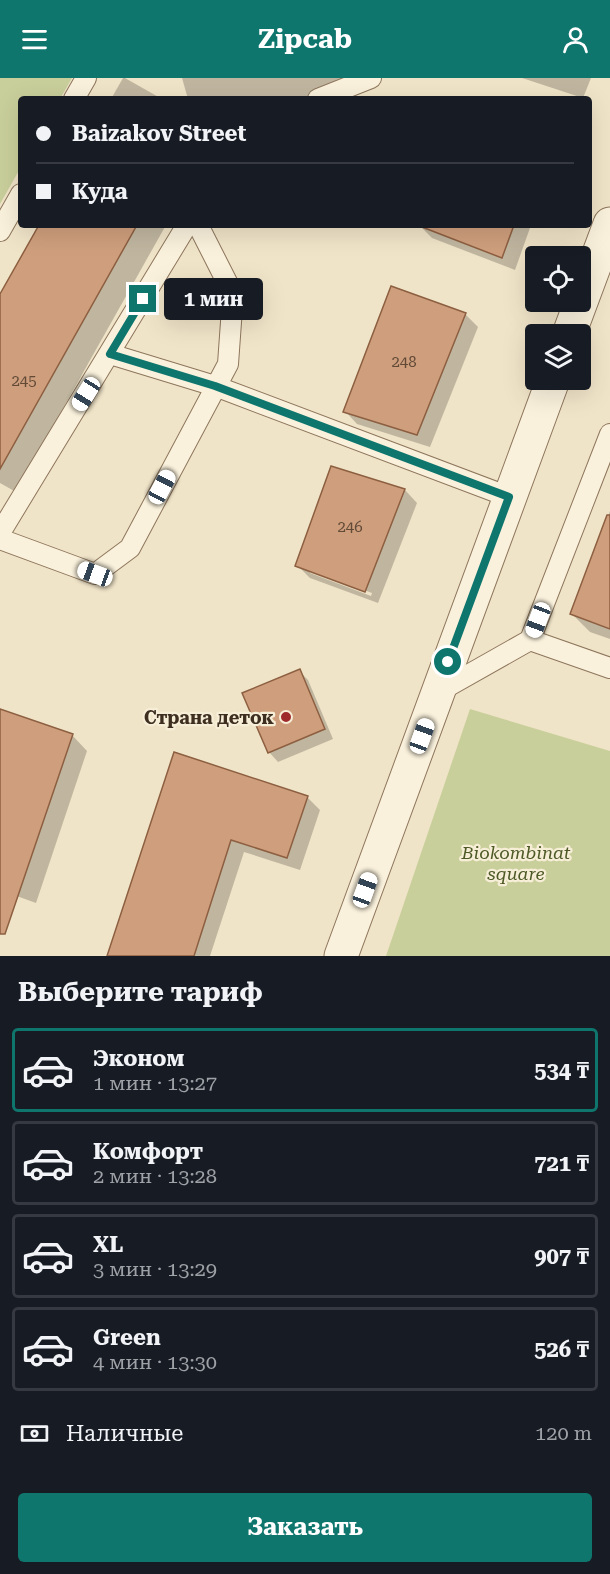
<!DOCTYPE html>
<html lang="ru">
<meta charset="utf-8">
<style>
body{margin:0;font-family:"Roboto Serif",serif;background:#242831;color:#f1f3f6;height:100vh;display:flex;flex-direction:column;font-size:22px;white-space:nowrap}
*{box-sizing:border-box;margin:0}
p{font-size:20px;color:#9ea1a6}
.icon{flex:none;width:33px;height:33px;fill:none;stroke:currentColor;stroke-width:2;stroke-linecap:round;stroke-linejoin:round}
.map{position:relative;height:878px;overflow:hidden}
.drawer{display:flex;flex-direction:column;background:#171b24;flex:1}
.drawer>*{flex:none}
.top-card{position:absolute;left:18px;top:18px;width:574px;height:132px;border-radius:6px;box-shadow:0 6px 24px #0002;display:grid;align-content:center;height:132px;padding:0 18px;background:#171b24}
.fabs{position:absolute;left:525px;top:168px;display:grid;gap:12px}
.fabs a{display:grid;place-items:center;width:66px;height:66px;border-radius:6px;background:#171b24;box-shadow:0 6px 24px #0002;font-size:30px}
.end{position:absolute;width:27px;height:27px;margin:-14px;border:8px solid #0f766e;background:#fff;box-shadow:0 0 0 3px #fff}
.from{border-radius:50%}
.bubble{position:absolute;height:42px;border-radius:6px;background:#171b24;box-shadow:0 6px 24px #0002;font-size:20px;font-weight:700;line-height:42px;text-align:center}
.car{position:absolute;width:18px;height:36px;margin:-18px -9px;border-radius:8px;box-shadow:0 0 4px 2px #0007;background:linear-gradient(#fff 24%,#345 0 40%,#fff 0 76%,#345 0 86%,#fff 0)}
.top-card b{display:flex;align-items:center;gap:21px;height:57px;font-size:22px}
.top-card b+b{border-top:2px solid #363941}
.top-card i{width:15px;height:15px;background:#f1f3f6}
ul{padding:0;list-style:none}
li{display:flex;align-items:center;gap:18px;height:84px;margin:0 12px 9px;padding:0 6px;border:3px solid #363941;border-radius:6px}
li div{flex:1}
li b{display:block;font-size:22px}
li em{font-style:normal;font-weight:700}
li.current{border-color:#0f766e}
li>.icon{width:54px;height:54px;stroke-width:1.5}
h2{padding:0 18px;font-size:27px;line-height:72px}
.pay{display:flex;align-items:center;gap:15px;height:66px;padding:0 18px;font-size:22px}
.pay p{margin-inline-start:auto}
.action{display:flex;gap:12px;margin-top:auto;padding:12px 18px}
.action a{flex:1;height:69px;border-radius:6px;background:#0f766e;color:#fff;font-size:24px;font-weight:700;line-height:69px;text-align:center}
header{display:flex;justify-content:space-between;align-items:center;height:78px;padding:0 18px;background:#0f766e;color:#fff;font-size:27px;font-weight:700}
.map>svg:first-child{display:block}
.green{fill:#c9cf9b}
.shadow{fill:#0003;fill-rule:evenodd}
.building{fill:#cf9f7d;stroke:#8d5f41;stroke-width:1.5}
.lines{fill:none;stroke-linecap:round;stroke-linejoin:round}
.service-casing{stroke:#8d765c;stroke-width:22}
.tertiary-casing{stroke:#8d765c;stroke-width:35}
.service{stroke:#faf1dc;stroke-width:20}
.tertiary{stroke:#faf1dc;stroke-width:33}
.route{stroke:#0f766e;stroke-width:8}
.poi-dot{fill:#9e2a2b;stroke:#f7eed8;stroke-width:2}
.labels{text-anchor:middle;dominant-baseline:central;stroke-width:4.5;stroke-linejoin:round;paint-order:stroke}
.number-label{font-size:15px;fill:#624a37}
.poi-label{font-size:18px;font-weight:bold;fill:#3d2e20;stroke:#f7eed8;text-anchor:end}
.park-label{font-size:18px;font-style:italic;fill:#4d5a26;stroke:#f7eed8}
</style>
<header><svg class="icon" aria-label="menu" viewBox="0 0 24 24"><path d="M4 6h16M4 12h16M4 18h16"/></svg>Zipcab<svg class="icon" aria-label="person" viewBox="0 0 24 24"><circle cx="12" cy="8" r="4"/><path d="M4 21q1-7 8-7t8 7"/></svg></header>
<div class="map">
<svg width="610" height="878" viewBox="0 0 610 878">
<rect width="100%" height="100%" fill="#f0e4c8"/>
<!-- green -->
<g class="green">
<polygon points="0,0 72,0 60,21 21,21 21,89 0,126"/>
<polygon points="470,631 610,673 610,878 386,878"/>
</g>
<!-- shadow -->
<g class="shadow">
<polygon points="123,0 125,0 162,21 111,21"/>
<polygon points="182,0 372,0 305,21 188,21"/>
<polygon points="522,0 591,0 583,20"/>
<polygon points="41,147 166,147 16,414 0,405 0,219"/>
<polygon points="419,147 531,147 515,192 432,160"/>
<polygon points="465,236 478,249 430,369 357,346 345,333"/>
<path d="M332,389l73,23 12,13 -39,100 -68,-25 -13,-13zM310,492l62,23 -1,3 -61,-23z"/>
<polygon points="610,433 610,561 590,554 572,536"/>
<polygon points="299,593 308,602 333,661 278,684 269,674"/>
<polygon points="0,633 72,657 87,673 36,825 11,816 0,846"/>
<polygon points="175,676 307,719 320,732 300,792 244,774 210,878 109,878"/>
</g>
<!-- building -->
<g class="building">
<polygon points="39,147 137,147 0,391 0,216"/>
<polygon points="423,147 514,147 502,180 422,149"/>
<polygon points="391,208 466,235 417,357 343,334"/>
<polygon points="331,388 405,411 365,514 295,488"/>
<polygon points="607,437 610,437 610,551 570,536"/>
<polygon points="300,591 325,651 268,675 242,615"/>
<polygon points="0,631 73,656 5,856 0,856"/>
<polygon points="174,674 308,718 287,780 231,762 194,878 107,878"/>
</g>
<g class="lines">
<!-- service casing -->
<g class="service-casing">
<g id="service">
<polyline points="74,21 86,0"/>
<polyline points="318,21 371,0"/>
<polyline points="0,153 21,116"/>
<polyline points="110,276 215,308 509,419"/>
<polyline points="0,455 187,147"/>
<polyline points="0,461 95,496 130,470 228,286 233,216 198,147"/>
<polyline points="530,562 610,590"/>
<polyline points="438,614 530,562 610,356"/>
</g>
</g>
<!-- tertiary casing -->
<g class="tertiary-casing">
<g id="tertiary">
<polyline points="569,256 610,146"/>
<polyline points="341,878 553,302"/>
</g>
</g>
<!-- service -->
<use href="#service" class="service"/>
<!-- tertiary -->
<use href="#tertiary" class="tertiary"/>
</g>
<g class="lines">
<!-- route -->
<polyline class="route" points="143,221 110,276 215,308 509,419 448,584"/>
</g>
<!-- markers -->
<circle class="poi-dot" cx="286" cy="639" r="6"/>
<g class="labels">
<!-- number labels -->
<g class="number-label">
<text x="404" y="284">248</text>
<text x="24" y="303">245</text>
<text x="350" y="449">246</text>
</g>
<!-- poi labels -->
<g class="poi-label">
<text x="274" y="639">Страна деток</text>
</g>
<!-- park labels -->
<g class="park-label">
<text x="516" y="774">Biokombinat<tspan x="516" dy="21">square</tspan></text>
</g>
</g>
</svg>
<div class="fabs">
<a><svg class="icon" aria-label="locate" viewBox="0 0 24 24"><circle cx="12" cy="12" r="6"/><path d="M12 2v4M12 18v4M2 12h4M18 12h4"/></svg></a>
<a><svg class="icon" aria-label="layers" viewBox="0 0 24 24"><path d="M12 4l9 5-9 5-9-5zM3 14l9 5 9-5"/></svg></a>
</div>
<i class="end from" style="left:448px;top:584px"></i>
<i class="end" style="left:143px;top:221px"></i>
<div class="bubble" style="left:164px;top:200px;width:99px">1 мин</div>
<i class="car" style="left:86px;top:316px;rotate:212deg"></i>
<i class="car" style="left:162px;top:409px;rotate:28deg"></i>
<i class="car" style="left:95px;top:496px;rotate:290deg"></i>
<i class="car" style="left:538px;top:542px;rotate:201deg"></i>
<i class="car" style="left:422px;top:658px;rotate:20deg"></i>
<i class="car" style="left:365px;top:812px;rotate:20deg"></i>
<div class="top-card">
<b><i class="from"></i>Baizakov Street</b>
<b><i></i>Куда</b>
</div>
</div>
<section class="drawer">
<h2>Выберите тариф</h2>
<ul>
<li class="current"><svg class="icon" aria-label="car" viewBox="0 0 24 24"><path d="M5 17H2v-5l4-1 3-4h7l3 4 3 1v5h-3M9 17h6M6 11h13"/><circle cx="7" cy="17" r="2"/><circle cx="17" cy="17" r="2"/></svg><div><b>Эконом</b><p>1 мин · 13:27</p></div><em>534 ₸</em></li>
<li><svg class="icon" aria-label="car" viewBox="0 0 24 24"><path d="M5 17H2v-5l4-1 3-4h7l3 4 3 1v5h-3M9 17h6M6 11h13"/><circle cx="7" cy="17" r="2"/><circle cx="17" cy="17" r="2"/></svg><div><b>Комфорт</b><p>2 мин · 13:28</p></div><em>721 ₸</em></li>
<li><svg class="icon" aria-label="car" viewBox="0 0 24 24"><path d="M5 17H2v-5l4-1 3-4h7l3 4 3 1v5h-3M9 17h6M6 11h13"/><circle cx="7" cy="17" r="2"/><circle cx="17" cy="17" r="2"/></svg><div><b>XL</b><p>3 мин · 13:29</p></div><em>907 ₸</em></li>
<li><svg class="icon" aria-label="car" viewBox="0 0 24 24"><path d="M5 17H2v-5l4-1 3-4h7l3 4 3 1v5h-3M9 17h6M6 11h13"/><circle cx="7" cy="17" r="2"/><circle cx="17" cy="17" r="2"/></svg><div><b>Green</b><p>4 мин · 13:30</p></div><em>526 ₸</em></li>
</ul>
<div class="pay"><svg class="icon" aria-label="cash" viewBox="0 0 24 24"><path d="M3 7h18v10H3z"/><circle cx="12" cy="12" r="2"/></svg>Наличные<p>120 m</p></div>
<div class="action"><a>Заказать</a></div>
</section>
